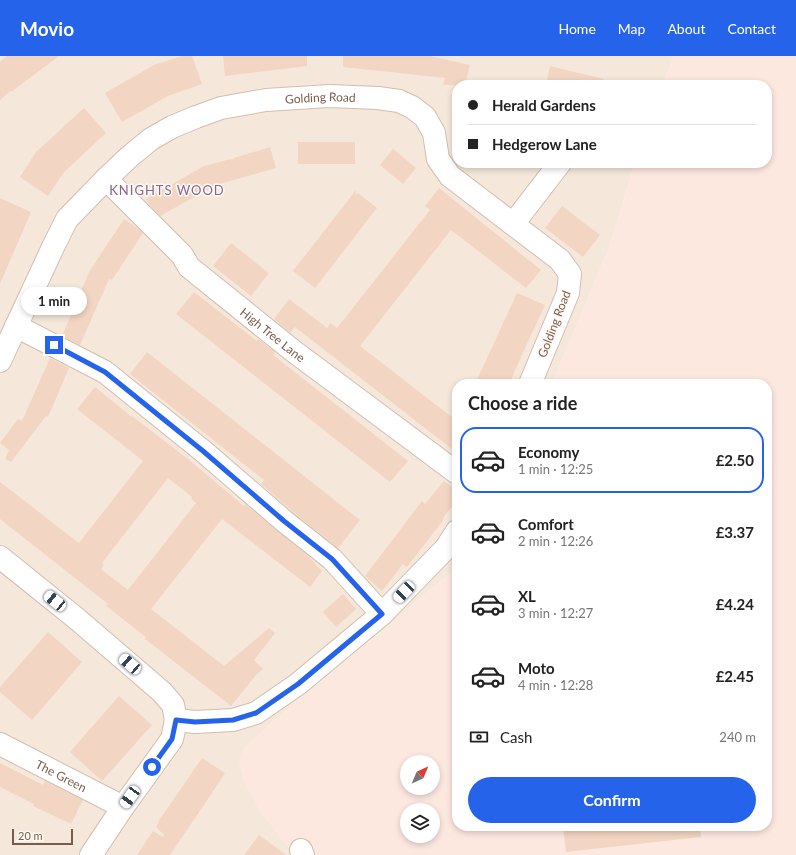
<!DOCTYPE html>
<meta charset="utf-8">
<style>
body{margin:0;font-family:Lato,sans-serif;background:#f6f6f6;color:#222;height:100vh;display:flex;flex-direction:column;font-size:15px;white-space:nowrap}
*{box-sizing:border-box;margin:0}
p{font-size:13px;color:#767676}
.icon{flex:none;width:22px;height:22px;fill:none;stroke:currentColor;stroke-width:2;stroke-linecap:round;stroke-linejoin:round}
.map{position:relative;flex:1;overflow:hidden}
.details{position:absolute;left:452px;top:323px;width:320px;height:452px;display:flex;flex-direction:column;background:#fff;border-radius:16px;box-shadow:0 2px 6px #0003}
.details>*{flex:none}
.hud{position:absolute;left:452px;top:24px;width:320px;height:88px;border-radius:16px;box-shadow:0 2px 6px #0003;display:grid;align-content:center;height:88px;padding:0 16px;background:#fff}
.needle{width:26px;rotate:44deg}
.controls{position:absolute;left:400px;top:699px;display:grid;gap:8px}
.controls a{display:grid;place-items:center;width:40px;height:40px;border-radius:50%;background:#fff;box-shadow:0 2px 6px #0003;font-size:20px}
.scale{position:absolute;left:12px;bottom:10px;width:61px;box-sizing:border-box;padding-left:4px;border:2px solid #7a5c4d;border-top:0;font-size:11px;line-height:14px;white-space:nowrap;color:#7a5c4d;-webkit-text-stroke:3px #fffaf3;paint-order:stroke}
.end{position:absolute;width:18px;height:18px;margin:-9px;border:5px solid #2563eb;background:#fff;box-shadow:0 0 0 2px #fff}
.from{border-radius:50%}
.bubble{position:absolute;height:28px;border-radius:14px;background:#fff;box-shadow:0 2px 6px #0003;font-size:13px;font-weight:700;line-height:28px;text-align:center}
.car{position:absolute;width:12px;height:24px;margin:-12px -6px;border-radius:5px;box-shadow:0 0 3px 1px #0007;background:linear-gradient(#fff 24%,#345 0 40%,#fff 0 76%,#345 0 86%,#fff 0)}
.hud b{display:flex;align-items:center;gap:14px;height:38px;font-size:15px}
.hud b+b{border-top:1px solid #e0e0e0}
.hud i{width:10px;height:10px;background:#222}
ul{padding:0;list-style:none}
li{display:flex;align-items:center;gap:12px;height:66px;margin:0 8px 6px;padding:0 8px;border:2px solid transparent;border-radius:16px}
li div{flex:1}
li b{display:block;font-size:15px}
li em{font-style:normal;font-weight:700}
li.selected{border-color:#2563eb}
li>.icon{width:36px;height:36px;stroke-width:1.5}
h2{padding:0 16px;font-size:18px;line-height:48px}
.pay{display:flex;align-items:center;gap:10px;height:44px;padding:0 16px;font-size:15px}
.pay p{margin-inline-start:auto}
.button{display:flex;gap:8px;margin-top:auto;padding:8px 16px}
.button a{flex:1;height:46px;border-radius:24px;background:#2563eb;color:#fff;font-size:16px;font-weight:700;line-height:46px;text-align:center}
header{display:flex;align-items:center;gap:24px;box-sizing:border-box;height:56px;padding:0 20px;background:#2563eb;color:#fff}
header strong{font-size:19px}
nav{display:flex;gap:22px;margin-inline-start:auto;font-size:14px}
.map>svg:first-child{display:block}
.residential{fill:#f5e8da}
.commercial{fill:#fde8e0;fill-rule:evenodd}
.building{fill:#f3d5c3;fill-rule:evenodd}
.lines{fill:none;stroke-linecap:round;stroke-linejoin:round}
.minor-casing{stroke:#d1beb0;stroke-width:24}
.minor{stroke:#fff;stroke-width:22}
.route{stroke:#2563eb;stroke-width:5}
.labels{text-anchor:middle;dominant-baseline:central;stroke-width:3;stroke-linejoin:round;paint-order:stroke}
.street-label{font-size:12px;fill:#7a5c4d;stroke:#fffaf3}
.neighbourhood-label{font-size:13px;letter-spacing:1px;fill:#846695;stroke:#fffaf3}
</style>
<header>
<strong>Movio</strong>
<nav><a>Home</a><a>Map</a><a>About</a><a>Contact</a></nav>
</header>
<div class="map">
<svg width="796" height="799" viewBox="0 0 796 799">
<rect width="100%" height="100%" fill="#fdf6ec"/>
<!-- residential -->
<polygon class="residential" points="0,0 674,0 663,29 457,29 457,107 635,107 609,192 552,328 457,328 457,512 417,545 271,667 243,694 243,723 261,756 295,799 0,799"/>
<!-- commercial -->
<path class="commercial" d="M674,0h122v799h-501l-34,-43 -18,-33 -4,-17 4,-12 28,-27 146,-122 40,-33v258h310v-442h-215l57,-136 26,-85h132v-78h-104zM407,706h26v26h-26zM407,754h26v26h-26z"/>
<!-- building -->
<g class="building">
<polygon points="7,0 59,0 11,36 10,35 0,44 0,6"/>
<polygon points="182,0 192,0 202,28 168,40 122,66 105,37 154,9"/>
<polygon points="223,0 307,0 307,10 225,20"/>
<polygon points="343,0 430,0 470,9 465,29 443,29 445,22 343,11"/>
<polygon points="550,10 604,23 603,29 546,29"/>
<polygon points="84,52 106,77 64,116 48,140 20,121 36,96"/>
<rect x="298" y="86" width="57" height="22"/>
<polygon points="270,91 276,112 216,129 160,160 149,148 146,143 204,110 227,104 234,103 234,102"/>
<polygon points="393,93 416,112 403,128 380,109"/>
<polygon points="439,132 541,214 526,232 451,174 360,290 457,365 457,397 295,271 290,277 274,263 289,243 327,272 330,267 337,272 430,154 425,150"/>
<polygon points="356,134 356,139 358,137 377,152 315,232 293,215"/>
<polygon points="0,142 31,156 0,228"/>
<polygon points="562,150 600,179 583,201 545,172"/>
<polygon points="124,163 136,171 143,177 112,224 109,223 80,289 62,280 89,216"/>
<polygon points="231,187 269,217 251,240 213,210"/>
<polygon points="194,236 257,285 258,283 275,296 273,299 408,405 390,426 176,258"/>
<polygon points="517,237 545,249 525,292 509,328 475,328"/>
<polygon points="147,296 360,464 338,492 292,455 261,428 264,424 130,318"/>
<polygon points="50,302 69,312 48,361 46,360 11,406 5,403 9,394 0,387 18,363 22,365"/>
<path d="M95,331l37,30v-1l56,43 56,47 1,-2 64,53 13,14 -12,16 -88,-68 -71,90 73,57 45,-38 6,5 -21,27 9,9 -7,6 -25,31 -86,-67 1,-2 -40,-31 2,-2 -108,-85v-37l79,61 64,-82 -66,-52zM168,422l24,19 -1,2 5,4 -68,87 -27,-21 3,-4 -2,-2z"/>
<polygon points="444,425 457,435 457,444 443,462 444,463 407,511 403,508 382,535 365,520 422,445 425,448"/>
<polygon points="343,538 356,553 336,571 323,556"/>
<polygon points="48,576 82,606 32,664 0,636 0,631"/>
<polygon points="119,640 152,669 102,725 70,696"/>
<polygon points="202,702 225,717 210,740 170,799 137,799 153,775 163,781 164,779 156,771 159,766 158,766"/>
<polygon points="0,707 43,729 45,725 83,744 71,768 33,750 34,748 0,731"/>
<polygon points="563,770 700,770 701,781 566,796"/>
<polygon points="259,779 286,799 244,799"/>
</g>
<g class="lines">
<!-- minor casing -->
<g class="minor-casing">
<g id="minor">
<path id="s1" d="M106,123l76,76 7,12 103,83 165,123"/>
<polyline points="513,168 560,107"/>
<polyline points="16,270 105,316 203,395 284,465 332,503 382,558"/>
<path id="s2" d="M0,305l54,-116 13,-26 39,-40 23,-22 22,-18 21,-12 24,-10 25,-9 45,-8 63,-4 49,2 21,3 13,6 13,10 9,16 4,26 12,17 110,84 10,14 -2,19 -38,91"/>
<polyline points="0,501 77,563 162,636 173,649 176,664 172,683 123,751 91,799"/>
<polyline points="176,664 195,666 233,664 256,657 298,628 382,558 446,492 457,475"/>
<path id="s3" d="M0,688l123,63"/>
<polyline points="301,794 303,799"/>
</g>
</g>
<!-- minor -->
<use href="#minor" class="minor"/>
</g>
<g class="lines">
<!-- route -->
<polyline class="route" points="54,289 105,316 203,395 284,465 332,503 382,558 298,628 256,657 233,664 195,666 176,664 172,683 152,711"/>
</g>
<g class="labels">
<!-- street labels -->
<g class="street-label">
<text stroke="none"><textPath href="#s2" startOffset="450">Golding Road</textPath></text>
<text transform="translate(554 268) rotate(-69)">Golding Road</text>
<text stroke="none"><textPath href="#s1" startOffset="229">High Tree Lane</textPath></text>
<text stroke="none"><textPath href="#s3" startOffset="69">The Green</textPath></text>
</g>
<!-- neighbourhood labels -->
<g class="neighbourhood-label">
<text x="167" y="134">KNIGHTS WOOD</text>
</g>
</g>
</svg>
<div class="controls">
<a><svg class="needle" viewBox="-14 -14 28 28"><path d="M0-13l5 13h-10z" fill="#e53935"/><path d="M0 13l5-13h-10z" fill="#767676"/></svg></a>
<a><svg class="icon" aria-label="layers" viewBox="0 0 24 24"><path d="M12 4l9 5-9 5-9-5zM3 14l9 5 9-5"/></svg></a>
</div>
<div class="scale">20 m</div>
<i class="end from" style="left:152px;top:711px"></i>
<i class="end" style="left:54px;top:289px"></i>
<div class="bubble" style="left:21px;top:231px;width:66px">1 min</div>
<i class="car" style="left:404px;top:536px;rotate:224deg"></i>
<i class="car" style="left:55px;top:545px;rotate:309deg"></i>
<i class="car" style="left:130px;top:608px;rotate:311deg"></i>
<i class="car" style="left:130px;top:741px;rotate:216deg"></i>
<div class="hud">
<b><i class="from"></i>Herald Gardens</b>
<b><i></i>Hedgerow Lane</b>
</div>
<section class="details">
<h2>Choose a ride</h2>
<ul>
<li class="selected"><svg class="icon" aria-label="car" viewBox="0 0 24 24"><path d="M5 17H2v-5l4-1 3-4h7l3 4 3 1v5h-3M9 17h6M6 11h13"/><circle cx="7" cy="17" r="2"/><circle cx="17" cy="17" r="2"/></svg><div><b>Economy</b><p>1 min · 12:25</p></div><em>£2.50</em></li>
<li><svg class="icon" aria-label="car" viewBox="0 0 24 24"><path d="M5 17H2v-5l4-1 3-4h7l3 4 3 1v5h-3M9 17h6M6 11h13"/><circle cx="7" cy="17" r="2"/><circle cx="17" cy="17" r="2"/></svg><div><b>Comfort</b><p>2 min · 12:26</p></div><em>£3.37</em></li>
<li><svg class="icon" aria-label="car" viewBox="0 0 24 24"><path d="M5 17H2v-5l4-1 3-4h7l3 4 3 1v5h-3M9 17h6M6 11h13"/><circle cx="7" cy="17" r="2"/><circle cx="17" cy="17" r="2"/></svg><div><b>XL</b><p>3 min · 12:27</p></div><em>£4.24</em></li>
<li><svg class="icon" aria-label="car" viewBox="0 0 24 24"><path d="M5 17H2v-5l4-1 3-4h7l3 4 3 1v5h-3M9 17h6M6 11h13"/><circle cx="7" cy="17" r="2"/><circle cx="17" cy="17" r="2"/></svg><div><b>Moto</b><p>4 min · 12:28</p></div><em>£2.45</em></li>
</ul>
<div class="pay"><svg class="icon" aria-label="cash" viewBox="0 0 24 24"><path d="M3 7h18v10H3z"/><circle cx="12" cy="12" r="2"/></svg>Cash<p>240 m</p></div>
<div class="button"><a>Confirm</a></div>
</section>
</div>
